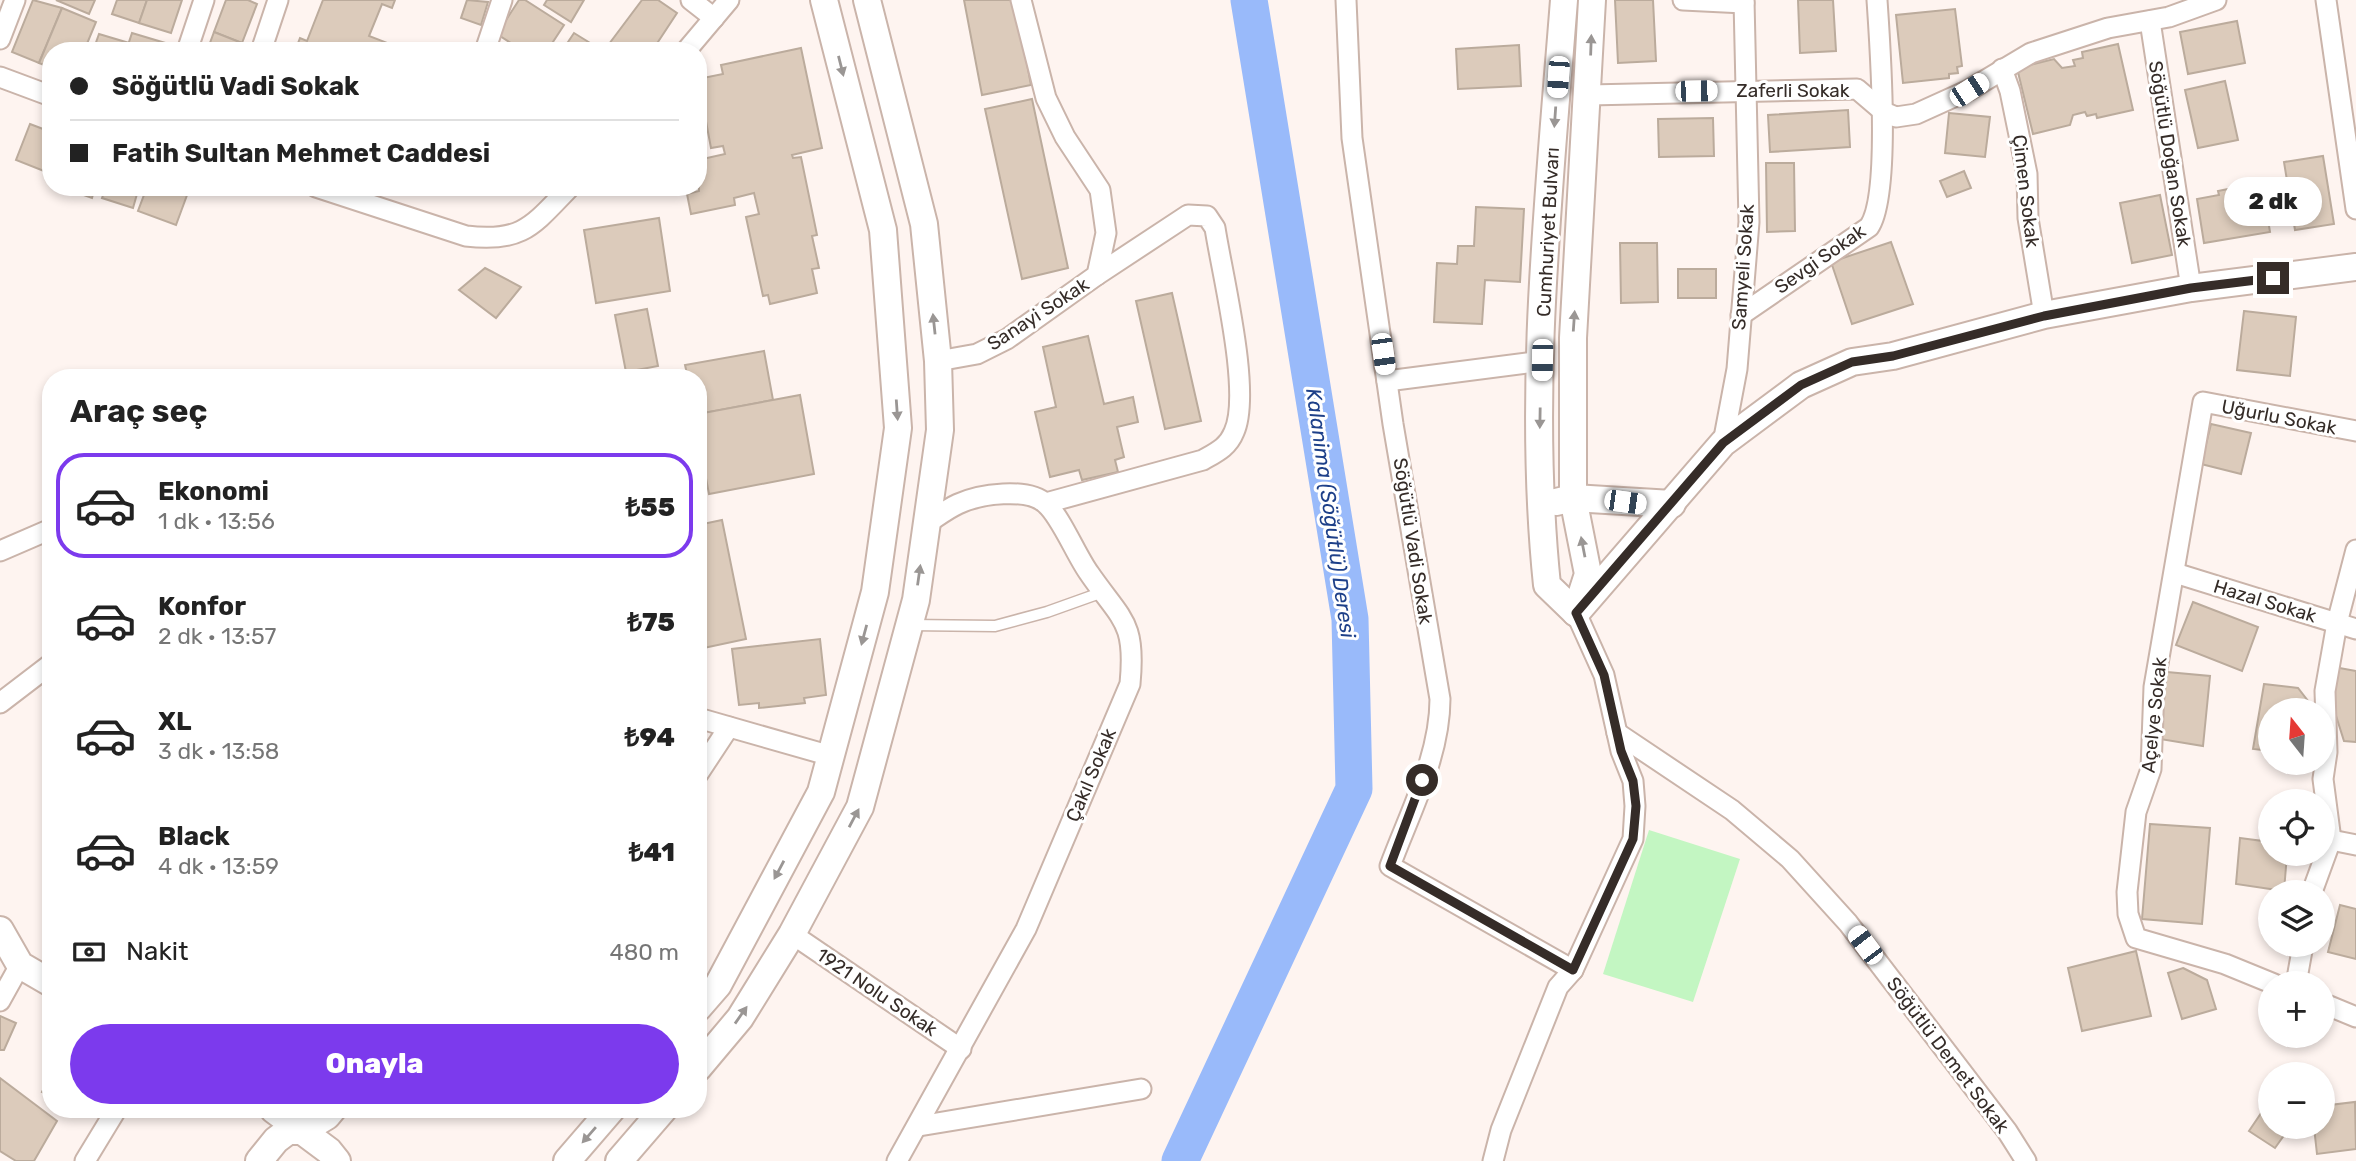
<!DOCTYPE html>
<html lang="tr">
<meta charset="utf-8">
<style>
body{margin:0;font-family:Rubik,sans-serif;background:#f2f2f2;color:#222;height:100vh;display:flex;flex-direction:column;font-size:26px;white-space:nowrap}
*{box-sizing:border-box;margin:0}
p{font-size:23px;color:#767676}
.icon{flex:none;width:38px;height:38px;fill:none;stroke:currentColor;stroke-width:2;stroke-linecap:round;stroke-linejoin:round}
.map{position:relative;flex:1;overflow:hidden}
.panel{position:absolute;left:42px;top:369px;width:665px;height:749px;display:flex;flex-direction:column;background:#fff;border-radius:28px;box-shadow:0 4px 10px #0003}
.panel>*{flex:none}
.banner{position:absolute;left:42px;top:42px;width:665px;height:154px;border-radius:28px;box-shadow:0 4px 10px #0003;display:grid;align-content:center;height:154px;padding:0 28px;background:#fff}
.needle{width:46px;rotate:343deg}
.fabs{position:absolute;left:2258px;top:698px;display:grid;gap:14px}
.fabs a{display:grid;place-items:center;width:77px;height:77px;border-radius:50%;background:#fff;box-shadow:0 4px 10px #0003;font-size:35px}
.end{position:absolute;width:32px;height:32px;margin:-16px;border:9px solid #352c28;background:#fff;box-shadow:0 0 0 4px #fff}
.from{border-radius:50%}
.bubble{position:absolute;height:49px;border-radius:24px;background:#fff;box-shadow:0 4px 10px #0003;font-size:23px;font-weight:800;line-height:49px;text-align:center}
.car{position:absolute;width:21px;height:42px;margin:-21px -10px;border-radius:9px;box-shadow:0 0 5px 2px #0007;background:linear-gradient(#fff 24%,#345 0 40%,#fff 0 76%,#345 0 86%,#fff 0)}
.banner b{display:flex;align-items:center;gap:24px;height:66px;font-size:26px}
.banner b+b{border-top:2px solid #e0e0e0}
.banner i{width:18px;height:18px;background:#222}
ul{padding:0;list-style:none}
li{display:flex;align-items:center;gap:21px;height:105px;margin:0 14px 10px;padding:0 14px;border:4px solid transparent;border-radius:28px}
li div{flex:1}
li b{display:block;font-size:26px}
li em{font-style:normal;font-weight:800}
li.active{border-color:#7c3aed}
li>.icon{width:63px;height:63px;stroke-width:1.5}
h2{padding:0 28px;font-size:32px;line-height:84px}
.pay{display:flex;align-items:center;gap:18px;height:77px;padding:0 28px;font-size:26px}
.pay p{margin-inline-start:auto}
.cta{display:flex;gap:14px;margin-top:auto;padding:14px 28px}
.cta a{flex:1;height:80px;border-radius:42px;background:#7c3aed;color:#fff;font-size:28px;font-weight:800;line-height:80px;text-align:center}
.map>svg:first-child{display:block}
.green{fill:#c3f6c2}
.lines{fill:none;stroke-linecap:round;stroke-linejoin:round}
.river{stroke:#99bafa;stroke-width:37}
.building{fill:#dccbbb;stroke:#bbab9c;stroke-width:2}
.lane-casing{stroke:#cab4aa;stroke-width:13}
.street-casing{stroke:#cab4aa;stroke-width:23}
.secondary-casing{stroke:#cab4aa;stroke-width:30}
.lane{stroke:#fff;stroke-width:10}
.street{stroke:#fff;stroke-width:19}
.secondary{stroke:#fff;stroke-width:26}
.oneway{fill:#9a9694}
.route{stroke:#352c28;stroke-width:9}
.labels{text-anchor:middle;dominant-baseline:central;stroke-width:6;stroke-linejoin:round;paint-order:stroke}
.street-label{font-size:19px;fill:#352c28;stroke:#fff}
.water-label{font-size:21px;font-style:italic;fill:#1e4089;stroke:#fff}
</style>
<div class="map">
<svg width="2356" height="1161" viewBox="0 0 2356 1161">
<rect width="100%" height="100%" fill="#fef4f0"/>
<!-- green -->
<polygon class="green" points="1649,830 1740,859 1693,1002 1603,974"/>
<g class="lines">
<!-- river -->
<polyline class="river" points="1180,1161 1354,789 1350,619 1249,0"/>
</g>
<!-- building -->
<g class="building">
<polygon points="33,0 62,8 39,63 12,52"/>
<polygon points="56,0 95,0 89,14"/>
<polygon points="117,0 147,0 139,23 112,14"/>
<polygon points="147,0 182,0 171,33 139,23"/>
<polygon points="226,0 248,0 257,4 242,43 214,32"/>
<polygon points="323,0 395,0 392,8 382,4 369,36 390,44 388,51 295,51 300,38 307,41"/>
<polygon points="467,0 488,2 481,25 461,18"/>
<polygon points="519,0 525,0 564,25 547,51 523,51 497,34"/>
<polygon points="547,0 584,0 571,22 544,5"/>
<polygon points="642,0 658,0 677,13 652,51 610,51 606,48"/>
<polygon points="964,0 1015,0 1031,85 982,95"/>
<polygon points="1615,0 1653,0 1656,61 1618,63"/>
<polygon points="1798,0 1833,0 1836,51 1800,53"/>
<polygon points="62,8 96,22 84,51 51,51 51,68 39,63"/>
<polygon points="1955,9 1962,66 1957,67 1958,73 1949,74 1949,78 1903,83 1896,15"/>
<polygon points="2237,21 2245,63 2188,74 2180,32"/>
<polygon points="214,32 242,43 239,51 207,51"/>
<polygon points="132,33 172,45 170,51 126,51"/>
<polygon points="574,33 603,51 562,51"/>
<polygon points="99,34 129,43 126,51 93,51"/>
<polygon points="2118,44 2133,110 2097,118 2096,114 2087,116 2085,112 2073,115 2070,125 2033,134 2017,68 2054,59 2062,68 2075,66 2073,60 2083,58 2082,52"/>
<polygon points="1519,45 1521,86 1458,89 1456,49"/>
<polygon points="801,48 822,148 792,155 793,158 801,157 817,235 812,236 819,268 812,269 817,293 770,304 768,295 763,296 746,217 759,214 754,193 734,198 735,205 691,214 687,194 699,191 698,160 725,154 723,146 711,148 698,79 723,74 721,65"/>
<polygon points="2225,81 2238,140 2198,148 2185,90"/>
<polygon points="1032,99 1068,268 1022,279 985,109"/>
<polygon points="1848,110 1850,147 1770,152 1768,115"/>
<polygon points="1949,113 1990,117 1985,157 1945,153"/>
<polygon points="1713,118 1714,156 1659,157 1658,119"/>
<polygon points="30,124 51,132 49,173 16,160"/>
<polygon points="2323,156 2334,224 2295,230 2284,162"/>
<polygon points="1766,163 1794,163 1795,231 1767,232"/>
<polygon points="1964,171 1971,188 1947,197 1940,181"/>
<polygon points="2243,186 2244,191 2263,189 2270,232 2204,243 2197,199 2219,195 2218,191"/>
<polygon points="61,187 95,187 92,198"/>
<polygon points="106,187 139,187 133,208 102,198"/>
<polygon points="147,187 190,187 176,225 138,211"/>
<polygon points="2160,195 2172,255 2132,263 2120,203"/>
<polygon points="1476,207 1524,209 1520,282 1485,280 1482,324 1434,322 1437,263 1457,264 1458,246 1474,246"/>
<polygon points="659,218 670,291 596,303 584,230"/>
<polygon points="1891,242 1913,304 1852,324 1831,262"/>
<polygon points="1620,243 1657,243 1658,302 1621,303"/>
<polygon points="485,268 521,287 496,318 459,290"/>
<rect x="1678" y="269" width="38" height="29"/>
<polygon points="1172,293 1201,421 1165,429 1136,301"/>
<polygon points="647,309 658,366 626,372 615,315"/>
<polygon points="2244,311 2296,317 2290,376 2237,370"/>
<polygon points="1088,336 1104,404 1133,397 1138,422 1117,427 1124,457 1115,460 1118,472 1082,480 1079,470 1050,477 1035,412 1056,407 1043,347"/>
<polygon points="764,351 773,400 698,414 698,378 688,378 685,365"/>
<polygon points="800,395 814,474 709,494 698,436 698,414"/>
<polygon points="2211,424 2251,433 2241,474 2201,464"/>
<polygon points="722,520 746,639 699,649 698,525"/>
<polygon points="2193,602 2258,627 2242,671 2176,645"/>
<polygon points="820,639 826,695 804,698 805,703 759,708 759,703 739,705 732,649"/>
<polygon points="2334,667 2356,671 2356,742 2344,741 2332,703"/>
<polygon points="2167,672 2210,676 2203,746 2160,739"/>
<polygon points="2264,684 2298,688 2315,710 2270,710 2270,751 2253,749"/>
<polygon points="2150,824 2210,828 2202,924 2142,919"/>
<polygon points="2240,838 2270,842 2270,854 2287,854 2284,891 2236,884"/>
<polygon points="2340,905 2356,909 2356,959 2328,952"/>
<polygon points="2136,951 2151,1016 2082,1031 2068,968"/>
<polygon points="2183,968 2207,980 2216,1009 2182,1019 2168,973"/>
<polygon points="0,1016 16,1023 4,1050 0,1050"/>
<polygon points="51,1074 51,1096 42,1092"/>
<polygon points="0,1078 57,1121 34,1161 16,1161 0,1151"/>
<polygon points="2270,1100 2270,1127 2290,1127 2275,1148 2249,1131"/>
<polygon points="2355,1102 2356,1149 2317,1154 2314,1127 2322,1127 2322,1106"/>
</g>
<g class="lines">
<!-- lane casing -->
<g class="lane-casing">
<polyline id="lane" points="909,625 995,626 1047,612 1103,592"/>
</g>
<!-- street casing -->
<g class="street-casing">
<g id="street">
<polyline points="691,0 714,18"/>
<path d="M1346,0l6,138 41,286 47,275c0,57 -30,113 -50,167l183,104"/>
<polyline points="1683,0 1744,3"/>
<polyline points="2326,0 2356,209"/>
<polyline points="2150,21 2191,288"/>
<polyline points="0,39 15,0"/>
<polyline points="187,51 204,0"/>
<polyline points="261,51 278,0"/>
<polyline points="485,51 502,0"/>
<polyline points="686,51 729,0"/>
<polyline points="2002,69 2010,91 2027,174 2028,218 2044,315"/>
<polyline points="0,77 51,96"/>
<polyline points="1589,95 1857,89 1884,112 1896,117 1916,114 1969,90 2031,53 2108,28 2169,17 2216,0"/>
<path d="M316,187l150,49c57,7 67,-11 104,-49"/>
<path d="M1741,315l128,-88c22,-31 11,-183 8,-227"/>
<polyline points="938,361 977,354 1007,339 1097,275 1106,233 1100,190 1065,137 1046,98 1021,0"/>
<polyline points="1387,381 1542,361"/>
<polyline points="1723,443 1737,369 1749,222 1744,0"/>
<path d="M1046,503l157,-43c14,-8 25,-13 31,-28 18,-39 -12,-158 -19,-204l-8,-12 -19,-1 -91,60"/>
<polyline points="0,551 51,529"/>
<polyline points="2175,573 2356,629"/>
<polyline points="0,703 51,664"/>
<polyline points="698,718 831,756"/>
<polyline points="1617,733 1732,810 1790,859 1848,923 2007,1131 2026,1161"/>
<polyline points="698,774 729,727"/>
<polyline points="2331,840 2356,845"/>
<polyline points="2312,892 2331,840 2323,779 2327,752 2325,691 2337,623 2356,550"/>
<polyline points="792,934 961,1049"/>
<polyline points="2274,984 2225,964 2136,938 2128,914 2127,892 2136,812 2151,769 2154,687 2203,402 2356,431"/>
<polyline points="2296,984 2303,945"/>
<polyline points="0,1001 20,965"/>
<polyline points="2322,1003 2356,1017"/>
<polyline points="919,1126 1141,1089"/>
<polyline points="85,1161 116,1110"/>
<path d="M897,1161l129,-232 104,-245c6,-63 -8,-63 -41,-111 -13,-18 -28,-56 -43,-69 -18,-17 -67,-10 -88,0 -11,5 -21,13 -32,20"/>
<polyline points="1493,1161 1501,1130 1558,987 1573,970 1633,839 1635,806 1633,781 1621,751 1604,675 1576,613"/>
</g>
</g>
<!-- secondary casing -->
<g class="secondary-casing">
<g id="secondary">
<path d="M1564,0c-15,194 -37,392 -17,585l29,28"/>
<polyline points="1556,502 1573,498 1672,504"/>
<polyline points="1578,605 1588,574 1573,498 1573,338 1592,0"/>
<polyline points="1576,613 1723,443 1801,385 1852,362 1893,356 2044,315 2191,288 2356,267"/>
<polyline points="0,930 20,965 51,983"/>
<polyline points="698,1008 718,985 821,792 875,592 898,428 883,230 824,0"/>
<polyline points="698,1068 740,1018 792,934 860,807 916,600 940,430 938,361 924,224 867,0"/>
<polyline points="274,1110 329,1151 337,1161"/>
<polyline points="259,1161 276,1140 288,1131 302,1131 327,1116 332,1110"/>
<polyline points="567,1161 611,1110"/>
<polyline points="619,1161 663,1110"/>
</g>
</g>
<!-- lane -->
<use href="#lane" class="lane"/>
<!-- street -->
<use href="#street" class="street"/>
<!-- secondary -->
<use href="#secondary" class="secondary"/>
</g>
<!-- one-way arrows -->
<defs><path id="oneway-solid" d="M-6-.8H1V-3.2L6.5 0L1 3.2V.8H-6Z" transform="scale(1.75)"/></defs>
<g class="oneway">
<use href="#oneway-solid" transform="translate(1591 45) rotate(-88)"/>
<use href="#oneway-solid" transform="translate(841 66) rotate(76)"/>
<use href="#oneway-solid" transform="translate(1555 117) rotate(94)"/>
<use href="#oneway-solid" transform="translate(1574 321) rotate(-86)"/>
<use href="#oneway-solid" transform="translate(934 324) rotate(-96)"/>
<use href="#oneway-solid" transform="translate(897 410) rotate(86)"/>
<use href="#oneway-solid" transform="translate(1540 418) rotate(91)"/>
<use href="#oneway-solid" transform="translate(1583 547) rotate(-101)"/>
<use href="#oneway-solid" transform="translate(919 575) rotate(-82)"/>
<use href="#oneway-solid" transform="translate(864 635) rotate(105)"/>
<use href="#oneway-solid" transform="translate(854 818) rotate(-62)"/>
<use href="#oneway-solid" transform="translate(779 870) rotate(118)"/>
<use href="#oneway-solid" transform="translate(741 1015) rotate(-55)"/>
<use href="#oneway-solid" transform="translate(589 1135) rotate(131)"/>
</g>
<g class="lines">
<!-- route -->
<polyline class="route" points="1422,780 1390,866 1573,970 1633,839 1636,806 1633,781 1621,751 1604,675 1576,613 1723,443 1801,385 1852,362 1893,356 2044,316 2191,288 2273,278"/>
</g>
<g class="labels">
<!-- street labels -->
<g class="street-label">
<text x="1793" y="90">Zaferli Sokak</text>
<text transform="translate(2170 154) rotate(81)">Söğütlü Doğan Sokak</text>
<text transform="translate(2026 191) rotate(83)">Çimen Sokak</text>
<text transform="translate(1548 232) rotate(-87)">Cumhuriyet Bulvarı</text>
<text transform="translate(1820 259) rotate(-35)">Sevgi Sokak</text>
<text transform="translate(1743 267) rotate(-86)">Samyeli Sokak</text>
<text transform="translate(1038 314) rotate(-33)">Sanayi Sokak</text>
<text transform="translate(2279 417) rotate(11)">Uğurlu Sokak</text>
<text transform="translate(1413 541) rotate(81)">Söğütlü Vadi Sokak</text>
<text transform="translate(2265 601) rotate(17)">Hazal Sokak</text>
<text transform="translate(2154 715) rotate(-84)">Açelye Sokak</text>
<text transform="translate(1091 775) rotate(-67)">Çakıl Sokak</text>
<text transform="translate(877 992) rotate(34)">1921 Nolu Sokak</text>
<text transform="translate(1948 1055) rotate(53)">Söğütlü Demet Sokak</text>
</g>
<!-- water labels -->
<g class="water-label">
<text transform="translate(1331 513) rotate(82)">Kalanima (Söğütlü) Deresi</text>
</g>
</g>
</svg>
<div class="fabs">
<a><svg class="needle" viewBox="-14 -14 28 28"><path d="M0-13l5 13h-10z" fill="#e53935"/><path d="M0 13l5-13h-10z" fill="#767676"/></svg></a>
<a><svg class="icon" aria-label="locate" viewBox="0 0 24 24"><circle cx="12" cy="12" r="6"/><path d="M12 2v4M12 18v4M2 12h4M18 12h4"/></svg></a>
<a><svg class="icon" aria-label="layers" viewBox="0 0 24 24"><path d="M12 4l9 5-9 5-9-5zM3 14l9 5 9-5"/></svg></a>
<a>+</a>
<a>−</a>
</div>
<i class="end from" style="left:1422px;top:780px"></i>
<i class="end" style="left:2273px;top:278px"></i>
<div class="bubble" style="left:2224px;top:177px;width:98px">2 dk</div>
<i class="car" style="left:1558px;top:77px;rotate:184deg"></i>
<i class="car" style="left:1969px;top:90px;rotate:57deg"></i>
<i class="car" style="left:1696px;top:91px;rotate:89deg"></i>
<i class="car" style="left:1383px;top:354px;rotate:172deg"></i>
<i class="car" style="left:1542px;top:360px;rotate:181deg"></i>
<i class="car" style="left:1625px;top:502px;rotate:98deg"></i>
<i class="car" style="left:1865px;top:945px;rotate:323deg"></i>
<div class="banner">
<b><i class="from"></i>Söğütlü Vadi Sokak</b>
<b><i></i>Fatih Sultan Mehmet Caddesi</b>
</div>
<section class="panel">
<h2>Araç seç</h2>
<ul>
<li class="active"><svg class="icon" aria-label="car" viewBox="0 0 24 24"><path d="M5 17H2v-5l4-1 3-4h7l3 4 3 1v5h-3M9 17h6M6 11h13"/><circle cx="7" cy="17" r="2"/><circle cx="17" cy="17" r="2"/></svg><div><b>Ekonomi</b><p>1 dk · 13:56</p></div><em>₺55</em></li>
<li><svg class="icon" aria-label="car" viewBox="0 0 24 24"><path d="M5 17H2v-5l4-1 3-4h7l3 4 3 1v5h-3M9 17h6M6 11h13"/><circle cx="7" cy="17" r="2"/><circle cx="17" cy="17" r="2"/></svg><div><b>Konfor</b><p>2 dk · 13:57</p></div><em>₺75</em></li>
<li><svg class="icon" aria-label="car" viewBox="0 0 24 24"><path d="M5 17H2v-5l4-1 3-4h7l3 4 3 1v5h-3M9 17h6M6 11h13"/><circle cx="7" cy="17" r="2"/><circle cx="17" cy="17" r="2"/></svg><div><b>XL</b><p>3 dk · 13:58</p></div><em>₺94</em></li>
<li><svg class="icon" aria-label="car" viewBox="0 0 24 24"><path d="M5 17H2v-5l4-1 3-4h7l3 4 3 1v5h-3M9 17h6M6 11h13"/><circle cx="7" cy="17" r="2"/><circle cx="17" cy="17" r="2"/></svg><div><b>Black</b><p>4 dk · 13:59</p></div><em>₺41</em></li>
</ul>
<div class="pay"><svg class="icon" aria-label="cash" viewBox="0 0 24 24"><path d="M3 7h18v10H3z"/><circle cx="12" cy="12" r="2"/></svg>Nakit<p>480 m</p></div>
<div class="cta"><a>Onayla</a></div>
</section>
</div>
